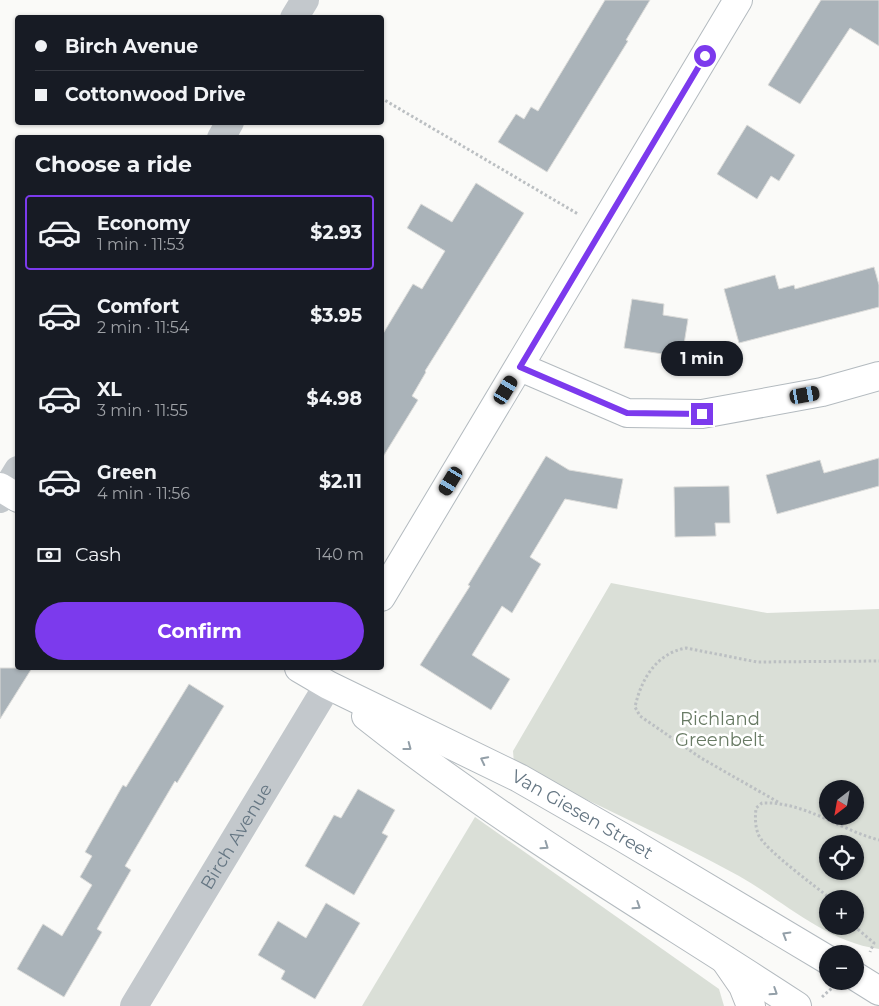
<!DOCTYPE html>
<meta charset="utf-8">
<style>
body{margin:0;font-family:Montserrat,sans-serif;background:#242831;color:#f1f3f6;height:100vh;display:flex;flex-direction:column;font-size:19px;white-space:nowrap}
*{box-sizing:border-box;margin:0}
p{font-size:16px;color:#9ea1a6}
.icon{flex:none;width:28px;height:28px;fill:none;stroke:currentColor;stroke-width:2;stroke-linecap:round;stroke-linejoin:round}
.map{position:relative;flex:1;overflow:hidden}
.details{position:absolute;left:15px;top:135px;width:369px;height:535px;display:flex;flex-direction:column;background:#171b24;border-radius:5px;box-shadow:0 1px 4px #0004}
.details>*{flex:none}
.guide{position:absolute;left:15px;top:15px;width:369px;height:110px;border-radius:5px;box-shadow:0 1px 4px #0004;display:grid;align-content:center;height:110px;padding:0 20px;background:#171b24}
.needle{width:32px;rotate:211deg}
.fabs{position:absolute;left:819px;top:780px;display:grid;gap:10px}
.fabs a{display:grid;place-items:center;width:45px;height:45px;border-radius:50%;background:#171b24;box-shadow:0 1px 4px #0004;font-size:25px}
.end{position:absolute;width:22px;height:22px;margin:-11px;border:6px solid #7c3aed;background:#fff;box-shadow:0 0 0 2px #fff}
.from{border-radius:50%}
.bubble{position:absolute;height:35px;border-radius:18px;background:#171b24;box-shadow:0 1px 4px #0004;font-size:16px;font-weight:700;line-height:35px;text-align:center}
.car{position:absolute;width:15px;height:30px;margin:-15px -8px;border-radius:6px;box-shadow:0 0 4px 1px #0007;background:linear-gradient(#222 24%,#8ab4d8 0 40%,#222 0 76%,#8ab4d8 0 86%,#222 0)}
.guide b{display:flex;align-items:center;gap:18px;height:48px;font-size:19px}
.guide b+b{border-top:1px solid #363941}
.guide i{width:12px;height:12px;background:#f1f3f6}
ul{padding:0;list-style:none}
li{display:flex;align-items:center;gap:15px;height:75px;margin:0 10px 8px;padding:0 10px;border:2px solid transparent;border-radius:5px}
li div{flex:1}
li b{display:block;font-size:19px}
li em{font-style:normal;font-weight:700}
li.current{border-color:#7c3aed}
li>.icon{width:45px;height:45px;stroke-width:1.5}
h2{padding:0 20px;font-size:22px;line-height:60px}
.pay{display:flex;align-items:center;gap:12px;height:55px;padding:0 20px;font-size:19px}
.pay p{margin-inline-start:auto}
.action{display:flex;gap:10px;margin-top:auto;padding:10px 20px}
.action a{flex:1;height:58px;border-radius:30px;background:#7c3aed;color:#fff;font-size:20px;font-weight:700;line-height:58px;text-align:center}
.map>svg:first-child{display:block}
.green{fill:#dadfd7;fill-rule:evenodd}
.building{fill:#aab3b9;stroke:#dcdcda}
.lines{fill:none;stroke-linecap:round;stroke-linejoin:round}
.secondary-casing{stroke:#b3babf;stroke-width:30}
.highway-casing{stroke:#b4b9bd;stroke-width:30}
.path{stroke:#bbbfc2;stroke-width:3;stroke-dasharray:2.5 2.5;stroke-linecap:butt}
.street{stroke:#c3c8cc;stroke-width:28}
.secondary{stroke:#fff;stroke-width:28}
.highway{stroke:#fff;stroke-width:28}
.oneway{stroke:#939fa8}
.route{stroke:#7c3aed;stroke-width:6}
.labels{text-anchor:middle;dominant-baseline:central;stroke-width:5;stroke-linejoin:round;paint-order:stroke}
.park-label{font-size:18px;fill:#687a64;stroke:#fff}
.street-label{font-size:18px;fill:#657683;stroke:#fff}
</style>
<div class="map">
<svg width="879" height="1006" viewBox="0 0 879 1006">
<rect width="100%" height="100%" fill="#fafaf8"/>
<!-- green -->
<g class="green">
<path d="M611,583l156,30 112,-4v340c-54,-8 -94,-47 -140,-73 -73,-40 -150,-74 -225,-112l-1,-13zM828,789h27v27h-27zM828,844h27v27h-27zM828,899h27v27h-27z"/>
<polygon points="475,817 719,989 724,1006 362,1006"/>
</g>
<!-- building -->
<g class="building">
<polygon points="605,0 650,0 626,40 628,41 547,172 498,142 516,114 524,119 531,107 538,111"/>
<polygon points="821,0 879,0 879,46 850,28 800,104 768,85"/>
<polygon points="747,125 795,155 779,181 771,176 757,199 717,174"/>
<polygon points="476,183 524,213 425,371 426,372 412,396 418,400 381,460 381,337 413,284 422,289 445,251 407,228 421,204 452,222"/>
<polygon points="874,267 879,285 879,307 739,343 724,289 775,275 779,289 794,285 795,289"/>
<polygon points="632,299 664,304 663,315 688,319 682,357 624,348"/>
<polygon points="546,456 569,470 623,479 617,509 565,499 530,557 541,564 535,574 512,613 502,606 472,655 510,679 491,710 420,665 470,586 468,585"/>
<polygon points="879,458 879,486 777,514 766,475 820,460 824,473"/>
<polygon points="729,486 730,523 715,523 716,536 675,537 674,487"/>
<polygon points="0,668 32,668 0,719"/>
<polygon points="189,684 224,706 177,783 175,781 125,866 131,870 97,929 102,932 64,997 17,969 43,924 62,936 92,885 80,877 92,856 85,852 123,785 126,787"/>
<polygon points="358,789 395,810 382,833 388,836 354,895 305,866 334,815 341,818"/>
<polygon points="326,903 360,923 315,999 281,979 285,971 258,955 278,921 306,938"/>
</g>
<g class="lines">
<!-- secondary casing -->
<g class="secondary-casing">
<g id="secondary">
<polyline points="520,367 627,413 702,414 822,392 879,376"/>
<polyline points="0,487 18,498"/>
<polyline points="381,597 738,0"/>
<path id="s2" d="M299,668l29,17 191,93 103,59 206,123"/>
<path d="M366,716c136,108 286,195 431,290"/>
<polyline points="855,976 879,991"/>
</g>
</g>
<!-- highway casing -->
<g class="highway-casing">
<polyline id="highway" points="725,960 743,986 751,1006"/>
</g>
<!-- path -->
<g class="path">
<polyline points="381,98 578,214"/>
<path d="M778,802l-77,-44 -61,-42 -5,-9c6,-28 22,-54 51,-59l71,14 122,-1"/>
<path d="M831,899c-16,-13 -64,-48 -72,-63 -4,-9 -4,-18 -3,-28l6,-5c42,-2 78,27 117,37"/>
<polyline points="854,926 874,943 870,952"/>
<polyline points="822,997 832,988"/>
</g>
<!-- street -->
<g class="street">
<polyline points="294,18 305,0"/>
<polyline points="221,138 230,122"/>
<polyline points="0,499 18,470"/>
<path id="s1" d="M134,1006l194,-321"/>
</g>
<!-- secondary -->
<use href="#secondary" class="secondary"/>
<!-- highway -->
<use href="#highway" class="highway"/>
</g>
<!-- one-way arrows -->
<defs><path id="oneway-chevron" d="M-2-3.5L2.5 0L-2 3.5" fill="none" stroke-width="1.6" stroke-linecap="round" stroke-linejoin="round" transform="scale(1.25)"/></defs>
<g class="oneway">
<use href="#oneway-chevron" transform="translate(408 747) rotate(37)"/>
<use href="#oneway-chevron" transform="translate(484 760) rotate(-153)"/>
<use href="#oneway-chevron" transform="translate(545 846) rotate(35)"/>
<use href="#oneway-chevron" transform="translate(637 906) rotate(33)"/>
<use href="#oneway-chevron" transform="translate(786 935) rotate(-149)"/>
<use href="#oneway-chevron" transform="translate(774 992) rotate(33)"/>
</g>
<g class="lines">
<!-- route -->
<polyline class="route" points="702,414 627,413 520,367 705,56"/>
</g>
<g class="labels">
<!-- park labels -->
<g class="park-label">
<text x="720" y="719">Richland<tspan x="720" dy="21">Greenbelt</tspan></text>
</g>
<!-- street labels -->
<g class="street-label">
<text stroke="none"><textPath href="#s2" startOffset="319">Van Giesen Street</textPath></text>
<text stroke="none"><textPath href="#s1" startOffset="198">Birch Avenue</textPath></text>
</g>
</g>
</svg>
<div class="fabs">
<a><svg class="needle" viewBox="-14 -14 28 28"><path d="M0-13l5 13h-10z" fill="#e53935"/><path d="M0 13l5-13h-10z" fill="#9ea1a6"/></svg></a>
<a><svg class="icon" aria-label="locate" viewBox="0 0 24 24"><circle cx="12" cy="12" r="6"/><path d="M12 2v4M12 18v4M2 12h4M18 12h4"/></svg></a>
<a>+</a>
<a>−</a>
</div>
<i class="end from" style="left:705px;top:56px"></i>
<i class="end" style="left:702px;top:414px"></i>
<div class="bubble" style="left:661px;top:341px;width:82px">1 min</div>
<i class="car" style="left:506px;top:390px;rotate:31deg"></i>
<i class="car" style="left:805px;top:395px;rotate:80deg"></i>
<i class="car" style="left:451px;top:481px;rotate:211deg"></i>
<div class="guide">
<b><i class="from"></i>Birch Avenue</b>
<b><i></i>Cottonwood Drive</b>
</div>
<section class="details">
<h2>Choose a ride</h2>
<ul>
<li class="current"><svg class="icon" aria-label="car" viewBox="0 0 24 24"><path d="M5 17H2v-5l4-1 3-4h7l3 4 3 1v5h-3M9 17h6M6 11h13"/><circle cx="7" cy="17" r="2"/><circle cx="17" cy="17" r="2"/></svg><div><b>Economy</b><p>1 min · 11:53</p></div><em>$2.93</em></li>
<li><svg class="icon" aria-label="car" viewBox="0 0 24 24"><path d="M5 17H2v-5l4-1 3-4h7l3 4 3 1v5h-3M9 17h6M6 11h13"/><circle cx="7" cy="17" r="2"/><circle cx="17" cy="17" r="2"/></svg><div><b>Comfort</b><p>2 min · 11:54</p></div><em>$3.95</em></li>
<li><svg class="icon" aria-label="car" viewBox="0 0 24 24"><path d="M5 17H2v-5l4-1 3-4h7l3 4 3 1v5h-3M9 17h6M6 11h13"/><circle cx="7" cy="17" r="2"/><circle cx="17" cy="17" r="2"/></svg><div><b>XL</b><p>3 min · 11:55</p></div><em>$4.98</em></li>
<li><svg class="icon" aria-label="car" viewBox="0 0 24 24"><path d="M5 17H2v-5l4-1 3-4h7l3 4 3 1v5h-3M9 17h6M6 11h13"/><circle cx="7" cy="17" r="2"/><circle cx="17" cy="17" r="2"/></svg><div><b>Green</b><p>4 min · 11:56</p></div><em>$2.11</em></li>
</ul>
<div class="pay"><svg class="icon" aria-label="cash" viewBox="0 0 24 24"><path d="M3 7h18v10H3z"/><circle cx="12" cy="12" r="2"/></svg>Cash<p>140 m</p></div>
<div class="action"><a>Confirm</a></div>
</section>
</div>
